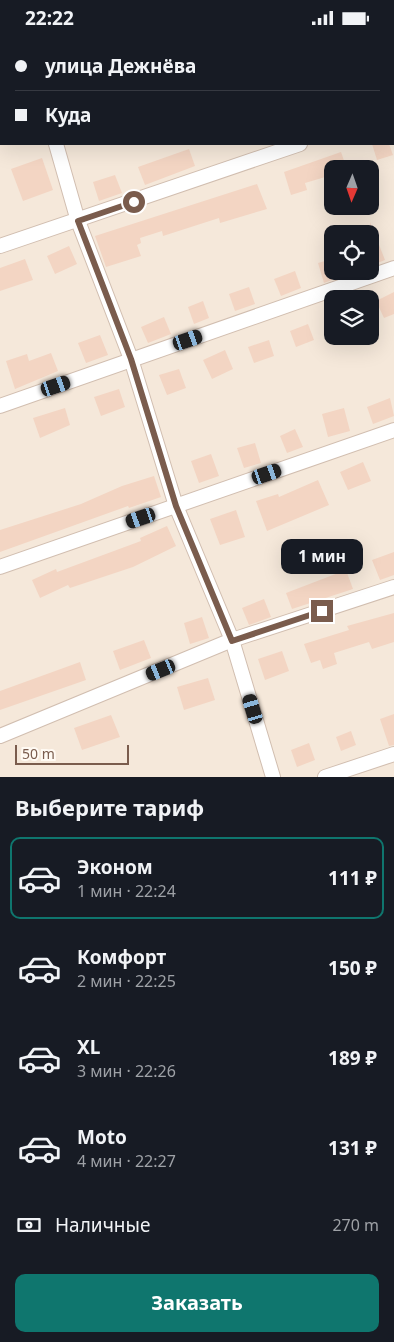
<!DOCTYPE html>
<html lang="ru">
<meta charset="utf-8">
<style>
body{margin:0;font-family:"Noto Sans",sans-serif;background:#242831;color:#f1f3f6;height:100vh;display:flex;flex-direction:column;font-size:19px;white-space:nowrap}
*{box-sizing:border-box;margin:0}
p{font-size:16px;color:#9ea1a6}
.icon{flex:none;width:28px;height:28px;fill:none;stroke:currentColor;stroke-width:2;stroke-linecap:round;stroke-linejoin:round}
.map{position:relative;height:742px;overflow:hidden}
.drawer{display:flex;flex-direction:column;background:#171b24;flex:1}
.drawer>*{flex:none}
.banner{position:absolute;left:0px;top:0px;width:395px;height:110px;box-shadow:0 5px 20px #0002;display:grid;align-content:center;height:110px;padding:0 15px;background:#171b24}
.needle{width:32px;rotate:182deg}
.controls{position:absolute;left:324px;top:125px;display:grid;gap:10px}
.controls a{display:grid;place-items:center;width:55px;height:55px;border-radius:10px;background:#171b24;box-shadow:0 5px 20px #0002;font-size:25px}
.scale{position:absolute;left:15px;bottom:12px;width:114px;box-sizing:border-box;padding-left:5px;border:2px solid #7a5c4d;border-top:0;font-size:14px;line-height:18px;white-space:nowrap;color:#7a5c4d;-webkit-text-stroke:4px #fffaf3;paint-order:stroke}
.end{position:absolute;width:22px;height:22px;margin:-11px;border:6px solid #7a5c4d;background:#fff;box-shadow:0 0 0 2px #fff}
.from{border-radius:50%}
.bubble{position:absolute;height:35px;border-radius:10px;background:#171b24;box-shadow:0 5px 20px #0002;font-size:16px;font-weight:700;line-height:35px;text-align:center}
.car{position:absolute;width:15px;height:30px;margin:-15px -8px;border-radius:6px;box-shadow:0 0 4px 1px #0007;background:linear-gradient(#222 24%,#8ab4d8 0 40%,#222 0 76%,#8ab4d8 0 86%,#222 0)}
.banner b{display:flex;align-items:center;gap:18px;height:48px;font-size:19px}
.banner b+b{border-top:1px solid #363941}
.banner i{width:12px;height:12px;background:#f1f3f6}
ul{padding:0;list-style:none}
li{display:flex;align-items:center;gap:15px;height:82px;margin:0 10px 8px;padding:0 5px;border:2px solid transparent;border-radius:10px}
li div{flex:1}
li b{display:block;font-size:19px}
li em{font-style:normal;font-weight:700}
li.on{border-color:#0f766e}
li>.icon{width:45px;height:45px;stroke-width:1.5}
h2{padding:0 15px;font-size:22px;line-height:60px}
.pay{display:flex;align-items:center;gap:12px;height:55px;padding:0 15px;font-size:19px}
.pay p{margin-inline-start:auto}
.button{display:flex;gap:10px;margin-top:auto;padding:10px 15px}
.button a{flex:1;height:58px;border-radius:10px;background:#0f766e;color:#fff;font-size:20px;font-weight:700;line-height:58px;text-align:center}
.status{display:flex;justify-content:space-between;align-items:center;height:35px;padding:0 25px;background:#171b24;direction:ltr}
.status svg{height:14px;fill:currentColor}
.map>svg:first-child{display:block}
.residential{fill:#f5e8da;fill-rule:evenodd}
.building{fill:#f3d5c3}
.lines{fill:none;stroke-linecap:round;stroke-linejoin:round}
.minor-casing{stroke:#d1beb0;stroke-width:16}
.minor{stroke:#fff;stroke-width:14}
.route{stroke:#7a5c4d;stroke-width:6}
</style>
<div class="status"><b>22:22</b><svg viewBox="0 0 49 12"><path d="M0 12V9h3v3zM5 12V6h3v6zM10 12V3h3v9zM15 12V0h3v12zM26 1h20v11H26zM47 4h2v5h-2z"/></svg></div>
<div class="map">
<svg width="394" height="742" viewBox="0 0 394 742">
<rect width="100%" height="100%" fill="#fdf6ec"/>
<!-- residential -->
<path class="residential" d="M165,0h229v742h-394v-685l1,52h393v-108h-232zM332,134h38v37h-38zM332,199h38v37h-38zM332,264h38v37h-38z"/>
<!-- building -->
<g class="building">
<polygon points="372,109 389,109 393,120 377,125"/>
<polygon points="189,114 195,131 145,150 138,132"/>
<polygon points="341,117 347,134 332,134 332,140 305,148 307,155 291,160 284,137"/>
<polygon points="42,123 53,155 23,166 11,134"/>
<polygon points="115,140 122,158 99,166 93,147"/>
<polygon points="257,149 267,174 220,188 219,183 163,201 162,196 140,203 141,208 137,210 141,221 106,232 95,201"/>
<polygon points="370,187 385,225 370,231"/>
<polygon points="69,211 77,229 55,239 47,221"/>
<polygon points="25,224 33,245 0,256 0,233"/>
<polygon points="332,224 332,245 324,248 318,228"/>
<polygon points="295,236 301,253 281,261 274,244"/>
<polygon points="249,252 255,269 235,276 229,259"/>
<polygon points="394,257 394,279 384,283 376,266"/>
<polygon points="203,266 209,283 194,289 188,272"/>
<polygon points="164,282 171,299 148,308 141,292"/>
<polygon points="308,289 314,305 296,312 290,296"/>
<polygon points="100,300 108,320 86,328 78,308"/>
<polygon points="269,305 274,321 254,328 248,312"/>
<polygon points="225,315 233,334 212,344 203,325"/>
<polygon points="51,318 58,336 15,354 6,326 27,319 29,326"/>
<polygon points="179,334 186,353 167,360 159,340"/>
<polygon points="119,354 125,372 101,381 94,362"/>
<polygon points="390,363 394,381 373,389 367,372"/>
<polygon points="65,373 70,390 40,403 33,383"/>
<polygon points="344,373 350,396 328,402 322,379"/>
<polygon points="295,394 303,412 287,418 280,401"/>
<polygon points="255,408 261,428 244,433 237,413"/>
<polygon points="211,419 219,441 199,448 191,426"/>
<polygon points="363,427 371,446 348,455 340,437"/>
<polygon points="154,441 161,462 129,473 128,471 0,517 0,495 81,469 122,451"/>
<polygon points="318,445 329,470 267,496 256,466 278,459 279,462"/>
<polygon points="236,475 245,502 220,510 210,484"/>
<polygon points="167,491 176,511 133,532 70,553 68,550 40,563 32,545 56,534 57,537 141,506 140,503"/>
<polygon points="394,517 394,540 380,545 372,525"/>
<polygon points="346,535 353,554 292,574 286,558"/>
<polygon points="264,564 271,582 249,590 242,573"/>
<polygon points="394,578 394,607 372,614 369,607 334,618 337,629 323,634 320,625 311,628 304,609 349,595 347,591"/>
<polygon points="202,582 209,603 190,609 184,588"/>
<polygon points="144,605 151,623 120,635 113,616"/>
<polygon points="282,616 289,636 265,645 258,624"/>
<polygon points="80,627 86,645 0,675 0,656"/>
<polygon points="208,643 215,665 184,675 177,652"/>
<polygon points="394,679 394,710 389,711 380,684"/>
<polygon points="111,680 120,702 82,715 74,693"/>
<polygon points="351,696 356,710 341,716 336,702"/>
<polygon points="309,708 315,725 297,732 291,715"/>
</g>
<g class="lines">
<!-- minor casing -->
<g class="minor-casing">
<g id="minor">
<polyline points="127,1 130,0"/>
<polyline points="0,50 1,49"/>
<polyline points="56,109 78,186 131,324 176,471 232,605 273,742"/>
<polyline points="0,211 300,109"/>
<polyline points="0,371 394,233"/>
<polyline points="0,532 394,395"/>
<polyline points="0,701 232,605 394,552"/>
<polyline points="325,742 394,719"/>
</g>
</g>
<!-- minor -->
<use href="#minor" class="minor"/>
</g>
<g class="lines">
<!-- route -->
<polyline class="route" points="134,167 78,186 131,324 176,471 232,606 322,576"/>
</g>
</svg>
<div class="controls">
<a><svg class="needle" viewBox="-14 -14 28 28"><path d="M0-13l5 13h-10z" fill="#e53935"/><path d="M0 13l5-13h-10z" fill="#9ea1a6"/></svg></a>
<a><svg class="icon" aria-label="locate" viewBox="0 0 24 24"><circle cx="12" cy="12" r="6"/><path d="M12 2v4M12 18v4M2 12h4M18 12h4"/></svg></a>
<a><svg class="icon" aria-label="layers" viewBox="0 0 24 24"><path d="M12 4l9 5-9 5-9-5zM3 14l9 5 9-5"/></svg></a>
</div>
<div class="scale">50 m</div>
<i class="end from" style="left:134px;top:167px"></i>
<i class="end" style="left:322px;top:576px"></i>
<div class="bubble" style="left:281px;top:504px;width:82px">1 мин</div>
<i class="car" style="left:188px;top:305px;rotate:71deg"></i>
<i class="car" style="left:56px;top:351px;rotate:71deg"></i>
<i class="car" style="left:267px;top:439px;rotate:71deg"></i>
<i class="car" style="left:141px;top:483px;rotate:251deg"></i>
<i class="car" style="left:161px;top:635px;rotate:248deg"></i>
<i class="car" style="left:253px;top:674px;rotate:343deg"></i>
<div class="banner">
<b><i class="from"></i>улица Дежнёва</b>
<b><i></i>Куда</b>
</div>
</div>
<section class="drawer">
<h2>Выберите тариф</h2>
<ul>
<li class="on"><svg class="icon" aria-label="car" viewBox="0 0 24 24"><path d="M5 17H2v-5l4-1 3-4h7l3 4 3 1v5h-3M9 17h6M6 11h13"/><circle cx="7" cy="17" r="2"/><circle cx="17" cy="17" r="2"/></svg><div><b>Эконом</b><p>1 мин · 22:24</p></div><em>111 ₽</em></li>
<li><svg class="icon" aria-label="car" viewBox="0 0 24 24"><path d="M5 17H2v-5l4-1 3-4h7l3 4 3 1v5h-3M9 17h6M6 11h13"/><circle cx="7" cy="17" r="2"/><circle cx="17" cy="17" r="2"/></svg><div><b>Комфорт</b><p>2 мин · 22:25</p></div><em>150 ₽</em></li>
<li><svg class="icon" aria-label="car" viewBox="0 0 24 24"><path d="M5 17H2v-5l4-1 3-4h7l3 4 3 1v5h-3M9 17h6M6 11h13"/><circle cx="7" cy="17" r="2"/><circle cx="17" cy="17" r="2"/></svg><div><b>XL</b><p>3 мин · 22:26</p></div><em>189 ₽</em></li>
<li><svg class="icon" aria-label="car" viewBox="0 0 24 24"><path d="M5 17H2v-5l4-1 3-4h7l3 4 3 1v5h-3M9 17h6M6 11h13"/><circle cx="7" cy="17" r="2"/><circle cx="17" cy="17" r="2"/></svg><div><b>Moto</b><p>4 мин · 22:27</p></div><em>131 ₽</em></li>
</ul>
<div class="pay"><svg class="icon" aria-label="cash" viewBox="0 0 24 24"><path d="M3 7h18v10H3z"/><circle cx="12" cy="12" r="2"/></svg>Наличные<p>270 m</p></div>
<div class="button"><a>Заказать</a></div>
</section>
